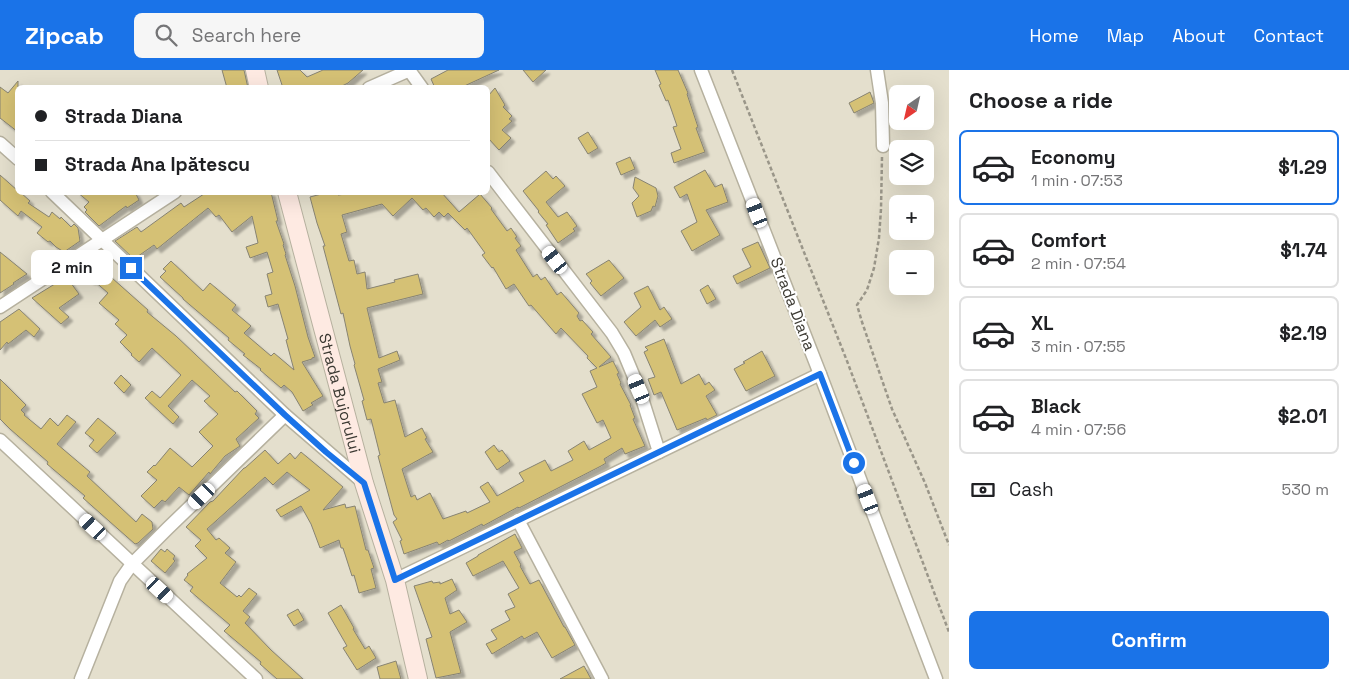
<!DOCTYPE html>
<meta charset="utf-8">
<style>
body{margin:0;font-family:"Space Grotesk",sans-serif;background:#f6f6f6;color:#202124;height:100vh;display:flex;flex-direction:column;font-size:19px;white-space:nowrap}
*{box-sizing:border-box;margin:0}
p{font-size:16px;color:#757577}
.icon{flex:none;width:28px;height:28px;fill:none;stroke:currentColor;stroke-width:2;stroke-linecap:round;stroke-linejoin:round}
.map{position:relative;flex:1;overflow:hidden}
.drawer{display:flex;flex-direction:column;background:#fff;width:400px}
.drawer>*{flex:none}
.hud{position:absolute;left:15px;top:15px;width:475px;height:110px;border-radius:8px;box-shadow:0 5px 20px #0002;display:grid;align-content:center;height:110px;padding:0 20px;background:#fff}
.needle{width:32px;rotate:214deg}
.fabs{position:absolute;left:889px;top:15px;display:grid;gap:10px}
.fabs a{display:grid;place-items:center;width:45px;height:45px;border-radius:8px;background:#fff;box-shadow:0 5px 20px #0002;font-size:25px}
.end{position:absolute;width:22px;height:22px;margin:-11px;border:6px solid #1a73e8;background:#fff;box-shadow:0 0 0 2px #fff}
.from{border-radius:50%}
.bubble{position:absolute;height:35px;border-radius:8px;background:#fff;box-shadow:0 5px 20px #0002;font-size:16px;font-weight:800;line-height:35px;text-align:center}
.car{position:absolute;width:15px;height:30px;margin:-15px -8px;border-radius:6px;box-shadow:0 0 4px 1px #0007;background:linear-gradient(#fff 24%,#345 0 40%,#fff 0 76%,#345 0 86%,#fff 0)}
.hud b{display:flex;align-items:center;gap:18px;height:48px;font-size:19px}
.hud b+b{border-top:1px solid #e0e0e0}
.hud i{width:12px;height:12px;background:#202124}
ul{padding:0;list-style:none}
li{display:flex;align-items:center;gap:15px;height:75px;margin:0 10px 8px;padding:0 10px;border:2px solid #e0e0e0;border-radius:8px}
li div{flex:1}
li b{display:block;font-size:19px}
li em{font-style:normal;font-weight:800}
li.on{border-color:#1a73e8}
li>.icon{width:45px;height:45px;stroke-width:1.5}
h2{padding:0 20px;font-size:22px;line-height:60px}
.pay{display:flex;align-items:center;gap:12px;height:55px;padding:0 20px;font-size:19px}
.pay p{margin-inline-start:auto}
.action{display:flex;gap:10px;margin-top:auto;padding:10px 20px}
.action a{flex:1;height:58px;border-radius:8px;background:#1a73e8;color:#fff;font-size:20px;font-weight:800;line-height:58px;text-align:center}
header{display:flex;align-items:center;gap:30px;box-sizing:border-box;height:70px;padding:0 25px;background:#1a73e8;color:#fff}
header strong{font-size:24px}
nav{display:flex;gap:28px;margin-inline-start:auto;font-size:18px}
.search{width:350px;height:45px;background:#f6f6f6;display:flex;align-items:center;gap:12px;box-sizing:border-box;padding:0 18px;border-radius:8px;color:#757577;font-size:19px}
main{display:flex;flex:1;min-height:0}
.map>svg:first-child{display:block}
.building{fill:#d5c175;stroke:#878372;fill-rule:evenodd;filter:url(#shadow)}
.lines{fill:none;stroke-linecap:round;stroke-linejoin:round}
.street-casing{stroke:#b6b19f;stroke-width:15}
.secondary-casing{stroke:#b6b19f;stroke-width:20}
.path{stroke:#9a9689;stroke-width:2.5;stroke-dasharray:4 2.5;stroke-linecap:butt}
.street{stroke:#fff;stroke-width:12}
.secondary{stroke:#feeae2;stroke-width:18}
.route{stroke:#1a73e8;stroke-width:6}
.labels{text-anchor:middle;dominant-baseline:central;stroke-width:4;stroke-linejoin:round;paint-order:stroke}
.street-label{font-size:16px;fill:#3c3a33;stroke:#fff}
</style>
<header>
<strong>Zipcab</strong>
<div class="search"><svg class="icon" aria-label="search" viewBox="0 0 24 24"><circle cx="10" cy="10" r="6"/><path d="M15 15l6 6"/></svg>Search here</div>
<nav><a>Home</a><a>Map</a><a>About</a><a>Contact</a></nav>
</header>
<main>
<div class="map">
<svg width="949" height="609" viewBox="0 0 949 609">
<defs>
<filter id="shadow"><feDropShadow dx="4" dy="4" stdDeviation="1" flood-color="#0004"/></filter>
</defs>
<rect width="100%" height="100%" fill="#e4dfcd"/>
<!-- building -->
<g class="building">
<polygon points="222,0 244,0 248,18 227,18"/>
<polygon points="277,0 300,0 307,7 323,0 363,0 348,13 338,18 283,18"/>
<polygon points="448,0 499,0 460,18 435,18 431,9"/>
<polygon points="523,0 546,0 533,12"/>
<polygon points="655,0 678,0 688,23 687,24 698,57 696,58 705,82 674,93 671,83 681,79 673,57 677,56 668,30 666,31 659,15 661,14"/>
<polygon points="18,11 18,62 0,48 0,17 8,23"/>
<polygon points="495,18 505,35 503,37 512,46 509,49 512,51 502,60 511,68 499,80 488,68 488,26"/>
<polygon points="870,22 874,33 854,43 849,33"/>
<polygon points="588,62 598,78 588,84 578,68"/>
<polygon points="630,87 635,99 621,105 616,93"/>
<polygon points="705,100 715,117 722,114 728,132 706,140 720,165 692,181 681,161 697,152 687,124 680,128 674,117"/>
<polygon points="546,101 553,109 556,106 565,116 546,132 558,147 567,142 577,156 573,159 575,161 558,173 546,155 548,154 538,142 539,141 523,121"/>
<polygon points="0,105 18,121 18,122 20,122 30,131 28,133 49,147 52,142 60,149 61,147 71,157 74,154 78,158 80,171 64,182 56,177 50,171 48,172 37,163 42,157 21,141 18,146 0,130"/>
<polygon points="635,107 656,118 658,126 655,137 653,136 651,141 637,147 632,133 639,126 633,118"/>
<polygon points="77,122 135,122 139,130 127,138 126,136 99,156 85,142 87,140 84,137 89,132"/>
<polygon points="207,122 271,122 278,151 276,151 284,174 283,175 286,184 285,185 295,216 308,267 315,287 312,288 312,289 302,292 323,326 311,333 313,335 303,341 292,322 284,315 281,318 260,300 261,299 243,285 245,284 228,270 229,268 183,229 183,228 160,207 166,201 163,199 171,191 203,221 210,213 236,235 232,240 251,256 244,263 271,286 274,283 294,300 286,270 288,269 278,234 268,237 265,226 272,224 267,204 273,202 267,182 250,188 246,177 258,173 252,146 232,162 219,145 216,147 208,138 157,179 154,175 134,189 115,171 137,157 141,162 181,133 184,137"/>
<path d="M329,122h9v3l23,-3h80l18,20 21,-18 12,14 -1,1 16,22 4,-3 6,9 -2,1 6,8 -5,4 17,27 4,-3 4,6 4,-3 12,18 4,-3 18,21 -2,3 3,5 2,-1 11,12 -2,2 20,23 -12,10 14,-6 6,12 -2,1 4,9 -1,1 11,21h-1l5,13 -2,1 12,27 -20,8 -3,-6 -18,11 2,4 -5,3 -82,42 -1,-1 -35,19 -1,-2 -33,17 -1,-1 -9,5 -2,-3 -33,12 -4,-13 2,-1 -9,-18 4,-3 -3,-4 -16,-59 2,-1 -9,-36 -4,1 -5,-19 2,-1 -10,-35 1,-1 -5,-18 -7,-33 -2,1 -18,-68h2l-8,-23 -7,-26zM412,128l11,12 3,-2 8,9 5,-5 5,5 4,-4 17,17 2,-2 18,25 -3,2 10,13 1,-1 13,22 8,-5 15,22 2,-1 25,29 5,-6 27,28 -1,2 10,10 -7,3 7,16 -15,7 15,29 6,-3 8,18 -22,12 -5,-9 -16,10 5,9 -22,11 -6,-11 -26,13 5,8 -27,15 -9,-14 -8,5 10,15 -23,11 -1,-2 -23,8 -13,-26 -13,7 -2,-5 -4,2 -9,-28 31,-17 -8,-13 2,-1 -5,-10 -17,9 -10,-37 -11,3 -6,-20 4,-1 -4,-13 22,-9 -3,-9 -18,7 -12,-50 56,-14 -5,-20 -24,6 1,2 -28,7 -2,-17 -8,2 -3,-14 -5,1 -8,-27 6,-2 -5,-17 40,-11 11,12z"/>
<polygon points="758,172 770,198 737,214 733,206 751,197 742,179"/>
<polygon points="0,182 27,204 13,213 14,214 0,223"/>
<polygon points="96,184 107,195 103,200 148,240 147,242 176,266 235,322 237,321 257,341 255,344 259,348 236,369 240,376 225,386 210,404 209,402 189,425 179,417 165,432 162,430 154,438 141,426 157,410 147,402 154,395 155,396 170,378 192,397 213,376 199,362 218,344 204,331 210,326 192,310 168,336 179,347 173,354 145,328 152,321 160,328 181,305 152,278 139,292 131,285 132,284 120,272 127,265 115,254 119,250 99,233 108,223 93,210 91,211 80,200 88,192 87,191 88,189"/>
<polygon points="609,190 624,208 601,226 590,213 592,211 586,204"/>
<polygon points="65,205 79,224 59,238 69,247 61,254 32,228 58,212 57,211"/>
<polygon points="708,215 716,229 707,234 700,220"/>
<polygon points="648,216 660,240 664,237 672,249 660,257 655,250 636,266 624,252 641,237 634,223"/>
<polygon points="19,239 40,259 34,267 26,260 8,274 7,272 0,280 0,252"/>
<polygon points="664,269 681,314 699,304 705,315 709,312 715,320 706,326 717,345 707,350 706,348 677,360 661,322 654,325 648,309 655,307 644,282 648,280 645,277"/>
<polygon points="762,281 775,306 746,321 734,299 745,293 743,292"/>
<polygon points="121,305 131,315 124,323 114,313"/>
<polygon points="0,309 26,335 21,340 25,344 24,345 41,359 50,348 58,356 67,345 76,352 57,374 90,402 87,406 136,452 142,444 152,452 153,459 138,473 135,474 83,428 85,426 47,394 48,392 10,359 0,349"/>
<polygon points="98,348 116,363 97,383 89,376 94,370 85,363"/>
<polygon points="494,375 499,382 502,380 510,391 497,400 485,382"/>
<polygon points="265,380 278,394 290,383 295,389 301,382 343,417 323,440 345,434 346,438 355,436 366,480 368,480 374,498 371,499 376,518 359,523 354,505 352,506 343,478 341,478 339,470 320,478 311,454 301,436 281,447 276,440 310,420 287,402 273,415 265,407 207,459 216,470 219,468 230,478 225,483 236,492 220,513 237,527 239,525 241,527 249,518 257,524 243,541 250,547 245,553 271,580 303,609 277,609 260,594 261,592 224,561 230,555 190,521 193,517 184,510 188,505 187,504 207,488 195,476 201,470 186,457 210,432 213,431 244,398 245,398"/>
<polygon points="515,464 522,478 514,482 521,495 520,496 530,514 539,510 564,557 565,557 575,575 552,588 537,562 524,569 522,566 492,584 486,574 497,569 491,560 510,550 505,541 515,537 508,524 519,518 503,491 473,506 466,493 478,486 478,485"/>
<polygon points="161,479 165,482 167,479 175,486 173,489 175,491 165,503 151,491"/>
<polygon points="452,509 457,520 445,528 450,544 459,540 467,552 450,562 461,603 436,608 426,569 432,567 414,516 432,511 433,513 440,512 440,514"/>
<polygon points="341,535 354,558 353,559 365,579 369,576 376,588 357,600 343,578 347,576 328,543"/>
<polygon points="298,539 304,550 294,556 287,545"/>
<polygon points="396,591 401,609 380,609 377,597"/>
<polygon points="584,596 591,609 560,609"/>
</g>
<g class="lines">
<!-- street casing -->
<g class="street-casing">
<g id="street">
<polyline points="409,0 422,18"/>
<polyline points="701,0 820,304 936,609"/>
<polyline points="877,0 882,33 883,76"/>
<polyline points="369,18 410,0"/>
<polyline points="0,73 18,89"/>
<polyline points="488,102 612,263 624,283 639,319 659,382"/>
<polyline points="52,122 285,345 364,413"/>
<polyline points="0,237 175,122"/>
<polyline points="0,370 256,609"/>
<polyline points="518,450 602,609"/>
<polyline points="395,510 820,304"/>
<polyline points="81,609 120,511 132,494 167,459 285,345"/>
</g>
</g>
<!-- secondary casing -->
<g class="secondary-casing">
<g id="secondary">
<polyline points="255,0 259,18"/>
<path id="s1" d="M287,122l77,291 31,97 23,99"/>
</g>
</g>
<!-- path -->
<g class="path">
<polyline points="732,0 847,291 949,562"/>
<polyline points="882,87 881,139 879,168 874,198 867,220 857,235 862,252 892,339 925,413 949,475"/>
</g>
<!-- street -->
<use href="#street" class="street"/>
<!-- secondary -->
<use href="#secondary" class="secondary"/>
</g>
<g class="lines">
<!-- route -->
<polyline class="route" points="131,198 285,345 326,382 364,413 395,510 820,304 854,393"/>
</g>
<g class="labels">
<!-- street labels -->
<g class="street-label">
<text transform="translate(793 234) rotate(69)">Strada Diana</text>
<text stroke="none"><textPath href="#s1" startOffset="208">Strada Bujorului</textPath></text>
</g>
</g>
</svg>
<div class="fabs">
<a><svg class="needle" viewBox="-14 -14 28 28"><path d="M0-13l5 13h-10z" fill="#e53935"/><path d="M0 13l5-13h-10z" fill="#757577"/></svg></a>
<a><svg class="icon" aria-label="layers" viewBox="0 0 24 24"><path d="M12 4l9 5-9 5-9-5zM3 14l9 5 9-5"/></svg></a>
<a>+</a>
<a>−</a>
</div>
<i class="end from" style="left:854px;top:393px"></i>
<i class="end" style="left:131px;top:198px"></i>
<div class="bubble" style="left:31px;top:180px;width:82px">2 min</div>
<i class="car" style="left:757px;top:143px;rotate:339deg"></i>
<i class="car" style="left:555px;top:190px;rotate:322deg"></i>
<i class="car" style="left:639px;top:319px;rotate:337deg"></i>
<i class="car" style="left:202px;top:426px;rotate:226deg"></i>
<i class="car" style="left:868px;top:429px;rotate:339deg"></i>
<i class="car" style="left:93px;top:457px;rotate:313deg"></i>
<i class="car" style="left:160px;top:520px;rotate:133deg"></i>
<div class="hud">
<b><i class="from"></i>Strada Diana</b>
<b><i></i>Strada Ana Ipătescu</b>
</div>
</div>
<section class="drawer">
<h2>Choose a ride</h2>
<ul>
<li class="on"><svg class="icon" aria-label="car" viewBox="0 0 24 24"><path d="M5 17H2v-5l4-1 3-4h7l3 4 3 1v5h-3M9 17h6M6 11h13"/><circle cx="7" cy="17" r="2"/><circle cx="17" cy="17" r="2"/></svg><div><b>Economy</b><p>1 min · 07:53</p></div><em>$1.29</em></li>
<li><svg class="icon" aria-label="car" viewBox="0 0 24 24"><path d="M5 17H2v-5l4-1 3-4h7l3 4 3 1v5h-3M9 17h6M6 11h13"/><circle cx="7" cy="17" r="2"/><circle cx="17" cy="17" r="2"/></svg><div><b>Comfort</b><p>2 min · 07:54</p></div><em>$1.74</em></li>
<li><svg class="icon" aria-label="car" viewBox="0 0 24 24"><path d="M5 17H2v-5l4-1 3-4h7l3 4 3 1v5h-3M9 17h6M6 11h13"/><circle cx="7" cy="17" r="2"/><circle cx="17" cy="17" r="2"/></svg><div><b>XL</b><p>3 min · 07:55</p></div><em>$2.19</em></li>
<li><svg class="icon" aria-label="car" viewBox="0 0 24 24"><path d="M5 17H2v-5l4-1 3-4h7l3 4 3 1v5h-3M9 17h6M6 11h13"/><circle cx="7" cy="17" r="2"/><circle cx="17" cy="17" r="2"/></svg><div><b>Black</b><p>4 min · 07:56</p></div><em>$2.01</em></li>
</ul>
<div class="pay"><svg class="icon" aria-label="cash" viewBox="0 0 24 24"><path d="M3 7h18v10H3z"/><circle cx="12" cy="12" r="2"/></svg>Cash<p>530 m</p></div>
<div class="action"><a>Confirm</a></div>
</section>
</main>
